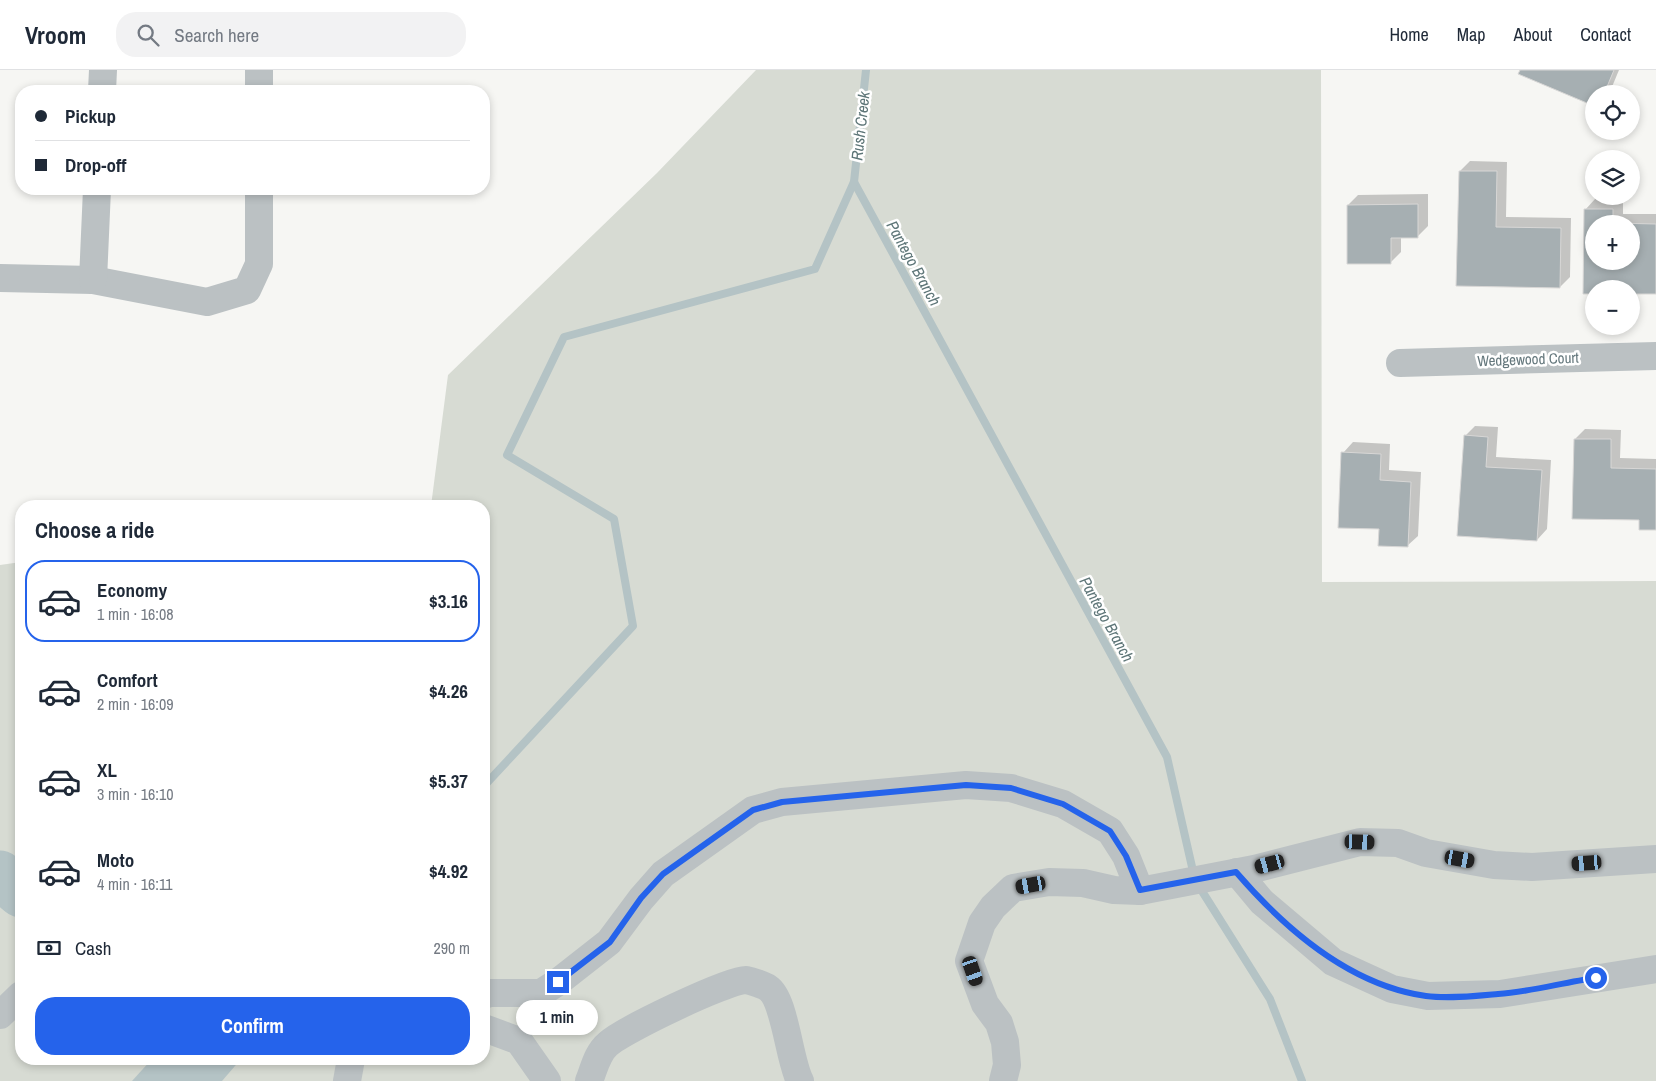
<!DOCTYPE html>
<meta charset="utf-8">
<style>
body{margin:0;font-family:"Archivo Narrow",sans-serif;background:#f2f2f3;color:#1f2937;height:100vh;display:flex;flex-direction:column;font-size:19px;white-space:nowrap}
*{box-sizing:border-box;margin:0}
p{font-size:16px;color:#747a83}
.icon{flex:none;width:28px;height:28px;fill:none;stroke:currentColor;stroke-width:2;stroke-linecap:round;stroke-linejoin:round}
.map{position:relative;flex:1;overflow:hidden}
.details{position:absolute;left:15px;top:430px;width:475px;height:565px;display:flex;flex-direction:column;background:#fff;border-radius:20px;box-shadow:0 2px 8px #0003}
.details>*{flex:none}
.top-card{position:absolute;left:15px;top:15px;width:475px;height:110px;border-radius:20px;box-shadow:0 2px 8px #0003;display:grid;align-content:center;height:110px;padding:0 20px;background:#fff}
.controls{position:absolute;left:1585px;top:15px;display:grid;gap:10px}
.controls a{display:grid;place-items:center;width:55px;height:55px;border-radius:50%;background:#fff;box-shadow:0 2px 8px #0003;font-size:25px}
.end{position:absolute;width:22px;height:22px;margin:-11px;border:6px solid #2563eb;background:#fff;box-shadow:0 0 0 2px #fff}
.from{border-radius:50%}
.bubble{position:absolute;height:35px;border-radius:18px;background:#fff;box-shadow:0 2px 8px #0003;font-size:16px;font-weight:800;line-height:35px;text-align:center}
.car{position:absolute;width:15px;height:30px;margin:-15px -8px;border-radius:6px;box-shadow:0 0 4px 1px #0007;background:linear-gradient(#222 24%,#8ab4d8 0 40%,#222 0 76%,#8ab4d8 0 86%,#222 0)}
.top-card b{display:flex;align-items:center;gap:18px;height:48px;font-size:19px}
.top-card b+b{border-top:1px solid #e0e1e3}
.top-card i{width:12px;height:12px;background:#1f2937}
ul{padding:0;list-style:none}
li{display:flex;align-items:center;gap:15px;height:82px;margin:0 10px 8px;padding:0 10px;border:2px solid transparent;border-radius:20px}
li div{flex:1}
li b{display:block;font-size:19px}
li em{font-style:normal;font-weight:800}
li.selected{border-color:#2563eb}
li>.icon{width:45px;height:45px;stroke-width:1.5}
h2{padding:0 20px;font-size:22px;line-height:60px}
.pay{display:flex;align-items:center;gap:12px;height:55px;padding:0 20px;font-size:19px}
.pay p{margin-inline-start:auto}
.button{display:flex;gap:10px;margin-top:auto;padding:10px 20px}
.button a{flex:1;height:58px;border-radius:20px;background:#2563eb;color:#fff;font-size:20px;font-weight:800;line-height:58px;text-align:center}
header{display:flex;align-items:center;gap:30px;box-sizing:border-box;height:70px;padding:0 25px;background:#fff;border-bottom:1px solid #e0e1e3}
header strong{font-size:24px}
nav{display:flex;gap:28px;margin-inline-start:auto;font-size:18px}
.search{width:350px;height:45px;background:#f2f2f3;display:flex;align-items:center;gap:12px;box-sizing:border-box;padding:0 18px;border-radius:20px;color:#747a83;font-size:19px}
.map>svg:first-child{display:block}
.green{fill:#d7dbd3}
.water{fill:#b4c3c5}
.shadow{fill:#0003;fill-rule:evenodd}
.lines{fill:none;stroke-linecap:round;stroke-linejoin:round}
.stream{stroke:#b4c3c5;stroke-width:8}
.river{stroke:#b4c3c5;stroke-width:49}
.building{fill:#a6afb2;stroke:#d8d7d6;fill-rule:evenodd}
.minor{stroke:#bbc1c3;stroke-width:28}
.route{stroke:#2563eb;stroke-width:6}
.labels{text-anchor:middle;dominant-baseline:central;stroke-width:5;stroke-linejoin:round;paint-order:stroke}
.street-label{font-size:15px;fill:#64777c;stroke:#fff}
.water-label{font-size:16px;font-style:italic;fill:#5e7678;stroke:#fff}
</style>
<header>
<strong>Vroom</strong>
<div class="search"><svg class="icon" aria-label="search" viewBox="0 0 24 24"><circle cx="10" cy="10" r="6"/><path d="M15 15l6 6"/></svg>Search here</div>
<nav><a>Home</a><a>Map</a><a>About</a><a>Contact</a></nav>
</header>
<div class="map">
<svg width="1656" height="1011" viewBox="0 0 1656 1011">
<rect width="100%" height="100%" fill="#f6f6f3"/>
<!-- green -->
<polygon class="green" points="756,0 1321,0 1322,512 1656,511 1656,1011 0,1011 0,495 21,492 21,989 484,989 484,436 431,436 448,305 657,103"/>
<!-- water -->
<polygon class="water" points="152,989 241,989 222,1011 132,1011"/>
<!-- shadow -->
<g class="shadow">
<polygon points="1521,0 1619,0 1609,24 1594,24"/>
<polygon points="1470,91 1507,92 1506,147 1571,148 1570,207 1560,217 1458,215 1460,101"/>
<polygon points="1428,124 1428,156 1418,166 1401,167 1401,182 1391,192 1348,135 1358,125"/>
<path d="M1595,129h28v15h33v79l-25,-4h-37l-9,-79zM1594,154h37v37h-37z"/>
<polygon points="1475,356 1498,357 1496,387 1551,390 1547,459 1537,470 1459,465 1465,366"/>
<polygon points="1585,359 1621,360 1620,388 1656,389 1656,459 1640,448 1575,369"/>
<polygon points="1353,372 1390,374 1389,400 1421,402 1418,466 1407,476 1380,458 1343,383"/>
</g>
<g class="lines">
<!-- stream -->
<g class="stream">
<polyline points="854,112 1167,687 1195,810 1270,929 1302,1011"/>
<polyline points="484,716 633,556 614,449 507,385 564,267 815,199 854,112 866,0"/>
</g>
<!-- river -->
<polyline class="river" points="0,805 21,823"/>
</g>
<!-- building -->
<g class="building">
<polygon points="1520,0 1614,0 1604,24 1594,24 1594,36 1518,4"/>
<polygon points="1459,101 1497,101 1496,157 1561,158 1560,218 1456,216"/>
<polygon points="1418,134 1418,168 1391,168 1391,194 1347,194 1347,135"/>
<path d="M1584,139h29v14l43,1v70h-25v-5h-37v5h-11zM1594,154h37v37h-37z"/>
<polygon points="1464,365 1488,367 1486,397 1542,400 1537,471 1457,466"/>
<polygon points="1574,369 1611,369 1611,398 1656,399 1656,460 1639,460 1639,450 1572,449"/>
<polygon points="1341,382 1381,384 1380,410 1411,412 1408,477 1378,476 1379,459 1338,458"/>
</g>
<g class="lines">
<!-- minor -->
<g class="minor">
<polyline points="102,21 103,0"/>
<polyline points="259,21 259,0"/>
<polyline points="0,208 93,210 207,232 247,220 259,194 259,119"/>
<polyline points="93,210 97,119"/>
<polyline points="1400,293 1656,286"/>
<polyline points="1237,802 1262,832 1333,892 1392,919 1428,926 1500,924 1656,899"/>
<polyline points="484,925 490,923 541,923 558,912 609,872 641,829 663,804 753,740 782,732 966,715 1011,718 1063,734 1110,761 1126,786 1140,821"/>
<polyline points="0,945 21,925"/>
<polyline points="484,958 519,971 547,1011"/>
<polyline points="347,1011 351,989"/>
<path d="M589,1011c5,-12 8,-28 19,-37 15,-14 120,-64 138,-64 5,1 18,5 22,8 17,11 21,72 32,93"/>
<polyline points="1003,1011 1007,995 1005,972 999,953 985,934 969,891 982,853 993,837 1013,818 1049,812 1083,813 1114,820 1140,821 1254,799 1360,772 1398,773 1426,783 1494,795 1532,797 1656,789"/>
</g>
</g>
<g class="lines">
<!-- route -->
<path class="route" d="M558,912l52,-40 31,-44 22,-24 90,-64 29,-8 184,-17 45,3 52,16 47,27 16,25 14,34 96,-18c49,57 113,113 190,124 23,3 50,0 72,-2 33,-2 66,-12 98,-16"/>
</g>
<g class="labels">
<!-- street labels -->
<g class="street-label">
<text transform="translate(1528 289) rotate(-2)">Wedgewood Court</text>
</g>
<!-- water labels -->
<g class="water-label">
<text transform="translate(860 56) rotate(-84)">Rush Creek</text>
<text transform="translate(914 193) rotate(61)">Pantego Branch</text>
<text transform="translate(1107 549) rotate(61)">Pantego Branch</text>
</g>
</g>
</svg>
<div class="controls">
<a><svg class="icon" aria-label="locate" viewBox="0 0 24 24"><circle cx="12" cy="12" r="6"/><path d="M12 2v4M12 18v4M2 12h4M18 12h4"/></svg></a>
<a><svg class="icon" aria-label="layers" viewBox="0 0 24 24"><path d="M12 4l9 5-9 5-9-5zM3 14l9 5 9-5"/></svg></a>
<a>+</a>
<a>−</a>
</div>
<i class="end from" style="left:1596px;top:908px"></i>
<i class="end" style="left:558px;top:912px"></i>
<div class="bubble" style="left:516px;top:930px;width:82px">1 min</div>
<i class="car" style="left:1360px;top:772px;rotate:92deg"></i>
<i class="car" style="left:1460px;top:789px;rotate:100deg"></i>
<i class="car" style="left:1587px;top:793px;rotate:266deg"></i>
<i class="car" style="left:1270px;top:794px;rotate:255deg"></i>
<i class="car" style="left:1031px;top:815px;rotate:260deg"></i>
<i class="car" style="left:973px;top:901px;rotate:161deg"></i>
<div class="top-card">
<b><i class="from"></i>Pickup</b>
<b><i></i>Drop-off</b>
</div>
<section class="details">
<h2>Choose a ride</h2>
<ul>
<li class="selected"><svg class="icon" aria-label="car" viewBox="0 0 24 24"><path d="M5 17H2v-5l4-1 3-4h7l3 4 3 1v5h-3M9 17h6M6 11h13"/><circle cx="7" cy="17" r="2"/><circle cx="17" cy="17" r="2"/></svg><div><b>Economy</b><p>1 min · 16:08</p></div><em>$3.16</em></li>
<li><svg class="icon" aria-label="car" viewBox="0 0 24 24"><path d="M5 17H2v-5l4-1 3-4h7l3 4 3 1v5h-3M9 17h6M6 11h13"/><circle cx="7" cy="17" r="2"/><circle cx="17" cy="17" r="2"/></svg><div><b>Comfort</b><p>2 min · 16:09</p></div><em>$4.26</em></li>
<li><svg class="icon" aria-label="car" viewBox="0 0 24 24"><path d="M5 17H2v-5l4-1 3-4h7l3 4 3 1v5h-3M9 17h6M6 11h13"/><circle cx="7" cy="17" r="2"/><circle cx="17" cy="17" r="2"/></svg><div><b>XL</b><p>3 min · 16:10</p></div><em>$5.37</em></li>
<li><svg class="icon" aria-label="car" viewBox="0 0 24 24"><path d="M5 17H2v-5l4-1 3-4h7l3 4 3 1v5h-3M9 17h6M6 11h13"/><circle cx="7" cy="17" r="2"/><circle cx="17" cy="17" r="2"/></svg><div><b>Moto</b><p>4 min · 16:11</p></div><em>$4.92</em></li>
</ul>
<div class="pay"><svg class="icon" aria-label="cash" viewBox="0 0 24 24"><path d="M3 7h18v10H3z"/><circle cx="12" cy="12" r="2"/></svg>Cash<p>290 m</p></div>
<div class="button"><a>Confirm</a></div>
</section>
</div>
